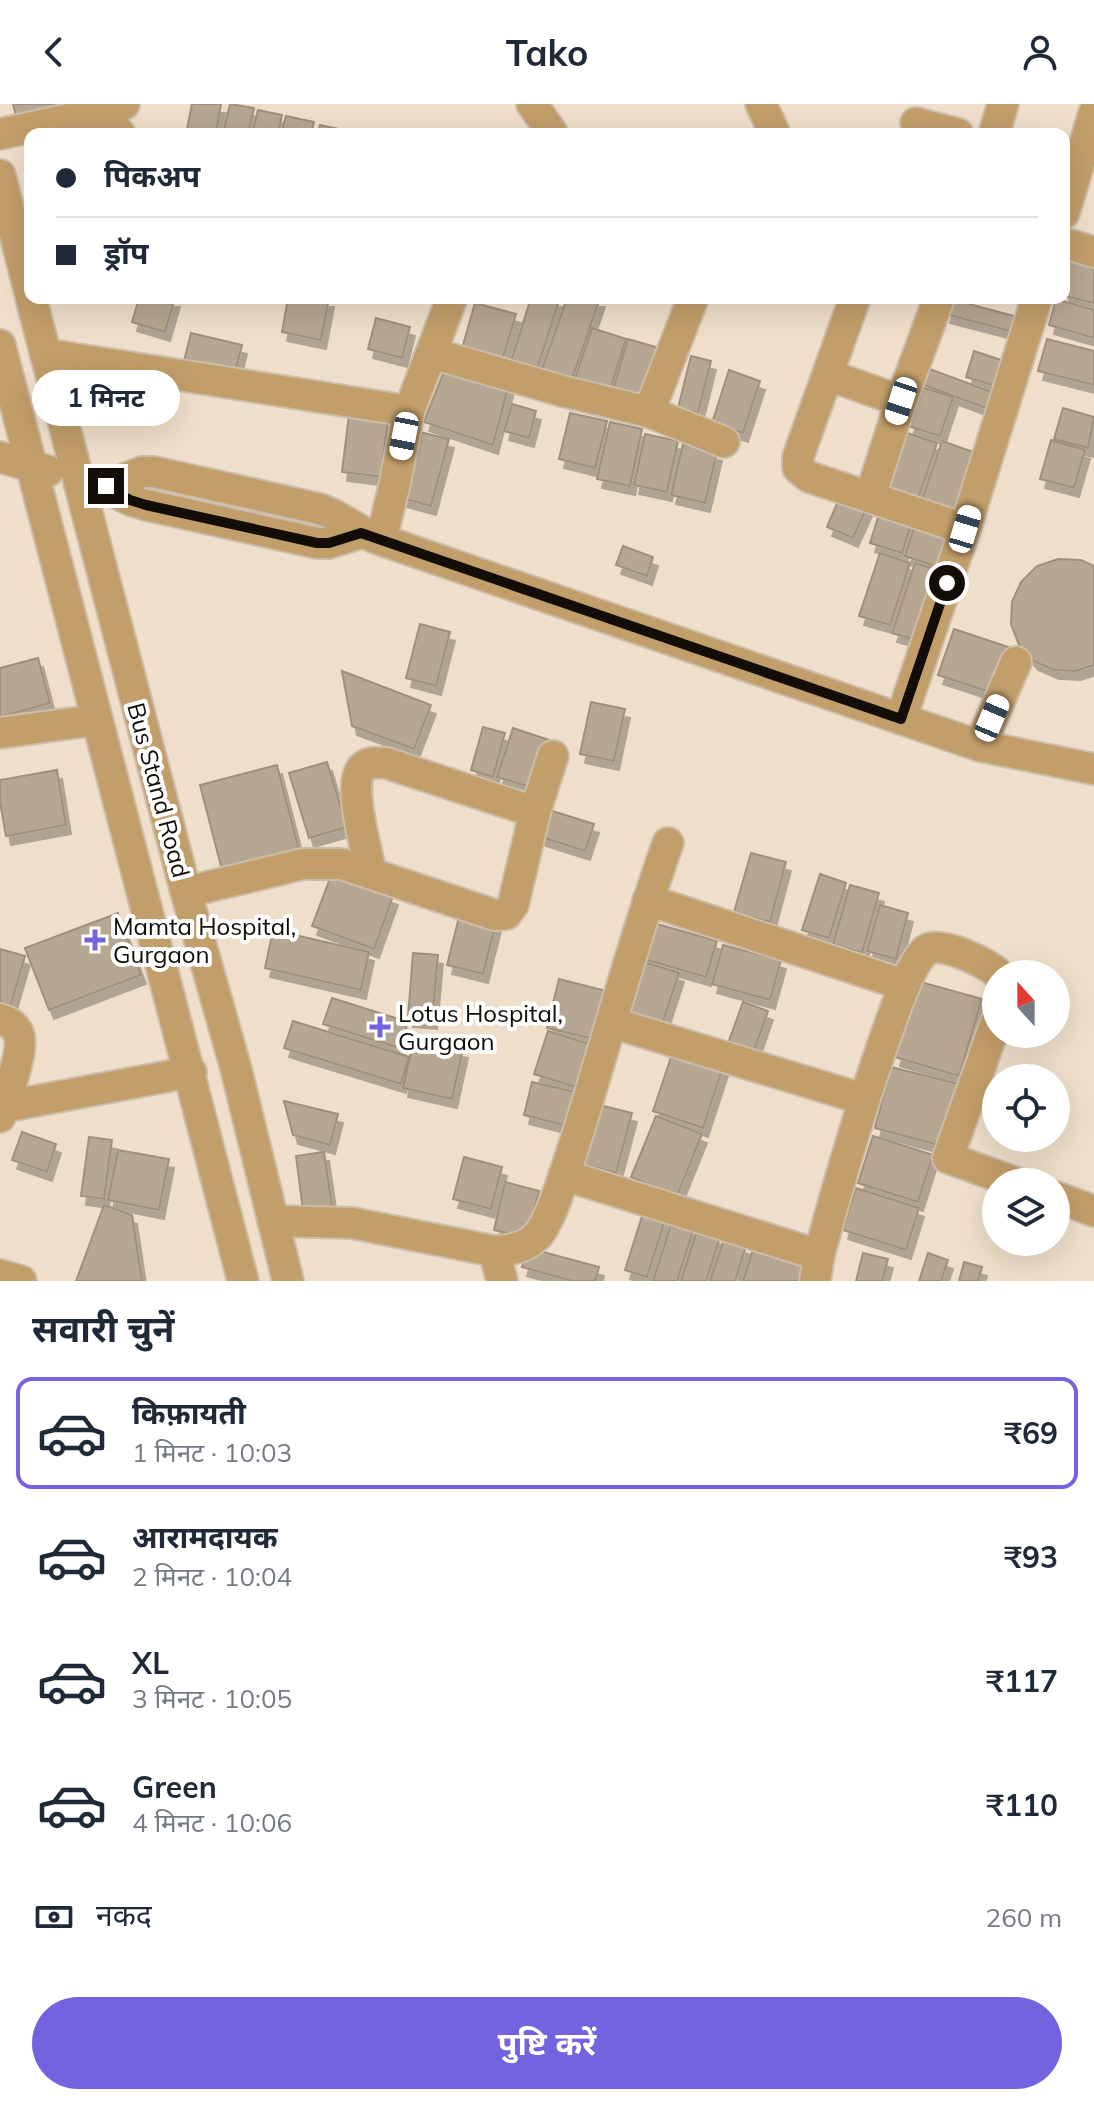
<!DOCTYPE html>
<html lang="hi">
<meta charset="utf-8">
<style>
body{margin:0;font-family:Mulish,"Noto Sans Devanagari",sans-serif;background:#f2f2f3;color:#1f2937;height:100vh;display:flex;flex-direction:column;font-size:30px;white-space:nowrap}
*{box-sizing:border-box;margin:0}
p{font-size:26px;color:#747a83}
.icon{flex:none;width:44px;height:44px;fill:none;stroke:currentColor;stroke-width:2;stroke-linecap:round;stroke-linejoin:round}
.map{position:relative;height:1177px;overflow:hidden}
.panel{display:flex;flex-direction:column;background:#fff;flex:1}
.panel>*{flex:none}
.guide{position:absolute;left:24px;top:24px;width:1046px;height:176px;border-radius:16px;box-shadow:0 8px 32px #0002;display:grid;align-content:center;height:176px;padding:0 32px;background:#fff}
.needle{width:52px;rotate:339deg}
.tools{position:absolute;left:982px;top:856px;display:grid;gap:16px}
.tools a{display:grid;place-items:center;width:88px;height:88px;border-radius:50%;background:#fff;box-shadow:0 8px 32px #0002;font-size:40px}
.end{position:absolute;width:36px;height:36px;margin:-18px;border:10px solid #120d06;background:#fff;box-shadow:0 0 0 4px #fff}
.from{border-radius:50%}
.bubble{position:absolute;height:56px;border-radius:28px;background:#fff;box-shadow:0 8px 32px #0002;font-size:26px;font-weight:700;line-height:56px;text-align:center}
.car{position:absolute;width:24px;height:48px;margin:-24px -12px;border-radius:10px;box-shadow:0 0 6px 2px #0007;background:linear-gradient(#fff 24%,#345 0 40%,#fff 0 76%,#345 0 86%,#fff 0)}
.guide b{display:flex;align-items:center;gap:28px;height:76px;font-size:30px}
.guide b+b{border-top:2px solid #e0e1e3}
.guide i{width:20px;height:20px;background:#1f2937}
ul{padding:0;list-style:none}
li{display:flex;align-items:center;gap:24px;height:112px;margin:0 16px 12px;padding:0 16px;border:4px solid transparent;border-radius:16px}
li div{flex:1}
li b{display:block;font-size:30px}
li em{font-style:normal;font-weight:700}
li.active{border-color:#7463de}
li>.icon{width:72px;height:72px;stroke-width:1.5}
h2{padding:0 32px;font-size:36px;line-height:96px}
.pay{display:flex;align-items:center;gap:20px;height:88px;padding:0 32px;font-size:30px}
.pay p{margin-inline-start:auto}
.cta{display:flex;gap:16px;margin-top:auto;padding:16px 32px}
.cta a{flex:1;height:92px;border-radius:48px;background:#7463de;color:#fff;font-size:32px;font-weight:700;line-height:92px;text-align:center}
header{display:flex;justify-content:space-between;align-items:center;height:104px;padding:0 32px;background:#fff;font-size:36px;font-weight:700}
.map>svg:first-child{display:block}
.building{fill:#b6a792;stroke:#9f907c;stroke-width:2;filter:url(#shadow)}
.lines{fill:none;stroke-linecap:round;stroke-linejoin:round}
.minor-casing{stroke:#ccbdab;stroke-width:34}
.minor{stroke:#c29e6a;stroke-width:30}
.route{stroke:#120d06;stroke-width:10}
.poi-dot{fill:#7463de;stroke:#fff;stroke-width:3}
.labels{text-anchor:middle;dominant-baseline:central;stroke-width:8;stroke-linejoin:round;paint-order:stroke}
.street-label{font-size:24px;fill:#120d06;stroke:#fff}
.poi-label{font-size:24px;fill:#120d06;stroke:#fff;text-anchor:start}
</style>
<header><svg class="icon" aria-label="back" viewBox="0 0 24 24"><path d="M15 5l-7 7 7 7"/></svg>Tako<svg class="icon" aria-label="person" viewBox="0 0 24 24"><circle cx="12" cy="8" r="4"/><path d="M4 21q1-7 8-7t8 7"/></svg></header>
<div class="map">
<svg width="1094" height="1177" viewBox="0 0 1094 1177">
<defs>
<filter id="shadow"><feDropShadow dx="5" dy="9" stdDeviation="0" flood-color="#0004"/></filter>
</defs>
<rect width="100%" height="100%" fill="#efdfca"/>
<!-- building -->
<g class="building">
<polygon points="13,0 62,0 62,2 16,12"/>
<polygon points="192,0 221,0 216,30 186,30"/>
<polygon points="230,0 254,4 248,30 223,30"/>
<polygon points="258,6 282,11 278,30 252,30"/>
<polygon points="286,12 314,18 311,30 281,30"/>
<polygon points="320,21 348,27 347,30 318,30"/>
<polygon points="1068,156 1094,162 1094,199 1064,192 1064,171"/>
<polygon points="139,194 175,194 165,228 132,218"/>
<polygon points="288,194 329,194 321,236 282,228"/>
<polygon points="531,194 560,194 537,265 511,257"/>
<polygon points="567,194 600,194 571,278 541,268"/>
<polygon points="950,195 1022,214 1018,229 945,210"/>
<polygon points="1056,195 1094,206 1094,234 1049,221"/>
<polygon points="475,199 516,210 501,260 461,248"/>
<polygon points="376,214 410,223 402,254 368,245"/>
<polygon points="592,224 626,235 610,286 575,275"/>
<polygon points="191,229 242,241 233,277 182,265"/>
<polygon points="628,235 659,244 644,295 613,286"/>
<polygon points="1047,235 1094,247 1094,281 1038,267"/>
<polygon points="974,247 1007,258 999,283 966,273"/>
<polygon points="691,252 711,257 698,309 678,304"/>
<polygon points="927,264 1000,291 994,307 921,280"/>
<polygon points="445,265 509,280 493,341 424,318"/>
<polygon points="729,266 760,277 743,329 712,319"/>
<polygon points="921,283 953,293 940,332 908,322"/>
<polygon points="512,300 536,307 529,334 504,327"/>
<polygon points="1063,304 1094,313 1088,344 1054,335"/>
<polygon points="570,309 607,317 595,364 559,355"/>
<polygon points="349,311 388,315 381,373 342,368"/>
<polygon points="610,318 642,325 630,382 597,375"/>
<polygon points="420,328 449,335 431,402 402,394"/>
<polygon points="904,328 937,339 915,404 882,393"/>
<polygon points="645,330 678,337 667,388 634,381"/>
<polygon points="1051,336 1085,346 1074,384 1040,375"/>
<polygon points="942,337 982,351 959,418 919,405"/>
<polygon points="683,340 717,348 705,399 671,391"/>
<polygon points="841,390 868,401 853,434 827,423"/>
<polygon points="881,404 913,414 902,449 870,439"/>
<polygon points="918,412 953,424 940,464 905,452"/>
<polygon points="623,442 653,453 647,472 616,461"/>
<polygon points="880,449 910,459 890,521 859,512"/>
<polygon points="1058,455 1081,456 1094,462 1094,561 1076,567 1054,566 1033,557 1019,541 1011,520 1012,498 1021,478 1037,462"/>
<polygon points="915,459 942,467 920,537 892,529"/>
<polygon points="420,520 450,528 436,582 406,574"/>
<polygon points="954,525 1011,544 995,590 938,571"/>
<polygon points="38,554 50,599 0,613 0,564"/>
<polygon points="342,567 431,601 414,645 352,622"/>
<polygon points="591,598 625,605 614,657 580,650"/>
<polygon points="483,623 505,629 493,673 471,666"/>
<polygon points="513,624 549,636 534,684 497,673"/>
<polygon points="327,658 347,723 309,734 289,669"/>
<polygon points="277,661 301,754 224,774 200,681"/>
<polygon points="57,666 66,721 6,732 0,698 0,676"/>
<polygon points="546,705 594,720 585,747 538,732"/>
<polygon points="751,749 786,758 770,818 734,808"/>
<polygon points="332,769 393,792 374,845 312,822"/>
<polygon points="820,770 846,779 829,834 802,826"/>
<polygon points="850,781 879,789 862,849 833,840"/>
<polygon points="880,801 908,809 896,855 867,847"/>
<polygon points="118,809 141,871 49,906 25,844"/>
<polygon points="460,809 496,818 483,870 447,861"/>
<polygon points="650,818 717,837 706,873 640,854"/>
<polygon points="273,826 369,848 361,886 265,864"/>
<polygon points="723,841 781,856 770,896 712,880"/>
<polygon points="0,845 25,852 9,907 0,905"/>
<polygon points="413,849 438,851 432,916 408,914"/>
<polygon points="641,857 679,869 661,924 624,912"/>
<polygon points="559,875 606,887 594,935 547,924"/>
<polygon points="917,877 982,895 959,972 895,953"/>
<polygon points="332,894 408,918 399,944 323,920"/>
<polygon points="743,898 768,907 753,950 727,942"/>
<polygon points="293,917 409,953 401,980 284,944"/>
<polygon points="548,927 595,942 582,985 534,970"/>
<polygon points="414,935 463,945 452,995 403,984"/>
<polygon points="674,944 724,960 703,1024 653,1007"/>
<polygon points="891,963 959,980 942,1042 875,1024"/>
<polygon points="532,978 584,990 575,1024 524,1011"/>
<polygon points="284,997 338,1010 330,1041 293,1031"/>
<polygon points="595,1000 632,1009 616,1069 579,1059"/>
<polygon points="656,1012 702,1030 677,1092 631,1073"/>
<polygon points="22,1028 56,1040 47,1068 12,1056"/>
<polygon points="873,1032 933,1051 918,1098 858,1079"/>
<polygon points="89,1033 112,1036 104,1095 81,1092"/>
<polygon points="118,1046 169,1055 159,1106 108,1096"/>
<polygon points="324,1048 332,1102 303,1106 296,1052"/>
<polygon points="464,1053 502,1063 491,1105 453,1095"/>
<polygon points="505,1078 539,1087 527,1134 494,1126"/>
<polygon points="856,1084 919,1104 906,1146 843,1126"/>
<polygon points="104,1101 132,1111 142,1177 76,1177"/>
<polygon points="644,1106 666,1113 647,1173 625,1166"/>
<polygon points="672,1117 694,1124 677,1177 653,1177"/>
<polygon points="697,1126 720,1133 706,1177 681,1177"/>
<polygon points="724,1135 746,1142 735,1177 710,1177"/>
<polygon points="754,1142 804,1158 798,1177 743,1177"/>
<polygon points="528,1144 599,1163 595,1177 572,1177 522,1163"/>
<polygon points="863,1149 888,1155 882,1177 856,1177"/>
<polygon points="928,1149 948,1156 941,1177 919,1177"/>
<polygon points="964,1158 982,1163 978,1177 959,1177"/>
</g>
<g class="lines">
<!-- minor casing -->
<g class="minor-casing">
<g id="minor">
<polyline points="532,0 553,30"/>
<polyline points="761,0 775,30"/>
<polyline points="101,8 120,30"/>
<polyline points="916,19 958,30"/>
<polyline points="0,30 101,8 124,0"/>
<polyline points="994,30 1003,0"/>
<polyline points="0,71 30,189"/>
<polyline points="1064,109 1094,9"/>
<polyline points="1064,139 1094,148"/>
<polyline points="31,194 186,788 236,965 288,1177"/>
<polyline points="855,194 798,353 798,364 809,373 965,425"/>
<polyline points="0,241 243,1177"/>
<polyline points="431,249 562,287 649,308 724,338"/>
<polyline points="45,250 409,307"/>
<polyline points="828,271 901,297"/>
<polyline points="649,308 693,194"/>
<polyline points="0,353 48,367"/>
<polyline points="95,378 130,396 146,401 317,439 329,439 361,429"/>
<path d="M106,382l36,-14h12l166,37c22,7 37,23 61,31l599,206 114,23"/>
<polyline points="870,393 901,297 939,194"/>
<polyline points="381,436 394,383 409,307 452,194"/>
<polyline points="901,615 965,425 1037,194"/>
<polyline points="0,629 96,616"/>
<polyline points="980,642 1016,558"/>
<path d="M371,769c-4,-22 -24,-89 -9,-105 6,-7 15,-5 24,-5l149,49"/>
<polyline points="186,788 303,760 342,760 495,811 506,810 513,801 535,708 553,652"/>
<polyline points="648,796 904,881"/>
<path d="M0,915c8,2 16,7 19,16 5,15 -13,65 -19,82"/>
<polyline points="996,918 948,1054 1014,1078"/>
<polyline points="613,919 863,995"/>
<polyline points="3,1003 191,968"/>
<polyline points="564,1071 819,1151"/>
<polyline points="1056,1093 1094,1107"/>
<path d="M273,1117l79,2 142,28c17,-1 32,-3 44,-16 15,-17 32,-79 40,-102 30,-97 56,-195 90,-290"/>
<polyline points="494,1147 502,1177"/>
<polyline points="0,1171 21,1177"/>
<path d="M815,1177l4,-26c21,-77 43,-153 70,-228 7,-20 21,-63 37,-77 13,-10 63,13 72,24"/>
</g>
</g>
<!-- minor -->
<use href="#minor" class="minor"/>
</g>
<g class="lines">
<!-- route -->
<polyline class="route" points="106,382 130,396 146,401 317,439 329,439 361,429 901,615 947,479"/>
</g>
<!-- markers -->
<g class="poi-dot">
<path d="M91 824h8v8h8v8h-8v8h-8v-8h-8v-8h8z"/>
<path d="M376 911h8v8h8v8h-8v8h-8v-8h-8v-8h8z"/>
</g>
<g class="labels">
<!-- street labels -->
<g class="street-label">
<text transform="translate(159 686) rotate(75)">Bus Stand Road</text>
</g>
<!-- poi labels -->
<g class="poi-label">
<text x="113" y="822">Mamta Hospital,<tspan x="113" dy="28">Gurgaon</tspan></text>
<text x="398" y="909">Lotus Hospital,<tspan x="398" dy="28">Gurgaon</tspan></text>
</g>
</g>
</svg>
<div class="tools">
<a><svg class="needle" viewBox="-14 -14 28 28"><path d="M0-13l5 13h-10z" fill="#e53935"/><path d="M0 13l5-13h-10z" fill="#747a83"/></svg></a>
<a><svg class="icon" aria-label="locate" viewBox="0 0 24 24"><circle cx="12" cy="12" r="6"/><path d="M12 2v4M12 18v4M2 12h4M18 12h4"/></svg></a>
<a><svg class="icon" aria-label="layers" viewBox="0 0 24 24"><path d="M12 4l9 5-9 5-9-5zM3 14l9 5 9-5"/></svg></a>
</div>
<i class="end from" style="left:947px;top:479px"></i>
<i class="end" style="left:106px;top:382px"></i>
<div class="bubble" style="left:32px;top:266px;width:148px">1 मिनट</div>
<i class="car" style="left:901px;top:297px;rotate:198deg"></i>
<i class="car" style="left:404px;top:332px;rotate:191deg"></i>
<i class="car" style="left:965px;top:425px;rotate:17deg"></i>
<i class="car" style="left:992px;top:614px;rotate:23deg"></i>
<div class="guide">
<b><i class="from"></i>पिकअप</b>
<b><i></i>ड्रॉप</b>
</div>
</div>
<section class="panel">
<h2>सवारी चुनें</h2>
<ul>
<li class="active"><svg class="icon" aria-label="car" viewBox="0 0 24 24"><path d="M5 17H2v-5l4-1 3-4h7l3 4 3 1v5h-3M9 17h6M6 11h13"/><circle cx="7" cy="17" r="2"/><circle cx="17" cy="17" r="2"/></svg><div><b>किफ़ायती</b><p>1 मिनट · 10:03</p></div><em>₹69</em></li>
<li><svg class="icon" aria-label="car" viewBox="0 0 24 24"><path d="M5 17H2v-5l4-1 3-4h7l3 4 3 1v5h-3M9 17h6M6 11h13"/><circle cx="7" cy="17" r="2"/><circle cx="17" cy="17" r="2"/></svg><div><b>आरामदायक</b><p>2 मिनट · 10:04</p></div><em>₹93</em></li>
<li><svg class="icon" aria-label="car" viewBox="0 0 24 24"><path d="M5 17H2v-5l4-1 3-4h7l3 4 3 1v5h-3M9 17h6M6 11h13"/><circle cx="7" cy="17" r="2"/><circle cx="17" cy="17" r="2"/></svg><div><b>XL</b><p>3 मिनट · 10:05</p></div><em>₹117</em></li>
<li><svg class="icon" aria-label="car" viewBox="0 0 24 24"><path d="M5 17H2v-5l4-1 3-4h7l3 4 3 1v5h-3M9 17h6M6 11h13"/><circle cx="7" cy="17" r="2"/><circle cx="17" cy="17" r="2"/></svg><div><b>Green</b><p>4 मिनट · 10:06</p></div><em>₹110</em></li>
</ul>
<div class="pay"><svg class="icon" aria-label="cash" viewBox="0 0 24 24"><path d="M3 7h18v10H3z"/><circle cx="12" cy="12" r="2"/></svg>नकद<p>260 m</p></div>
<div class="cta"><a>पुष्टि करें</a></div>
</section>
